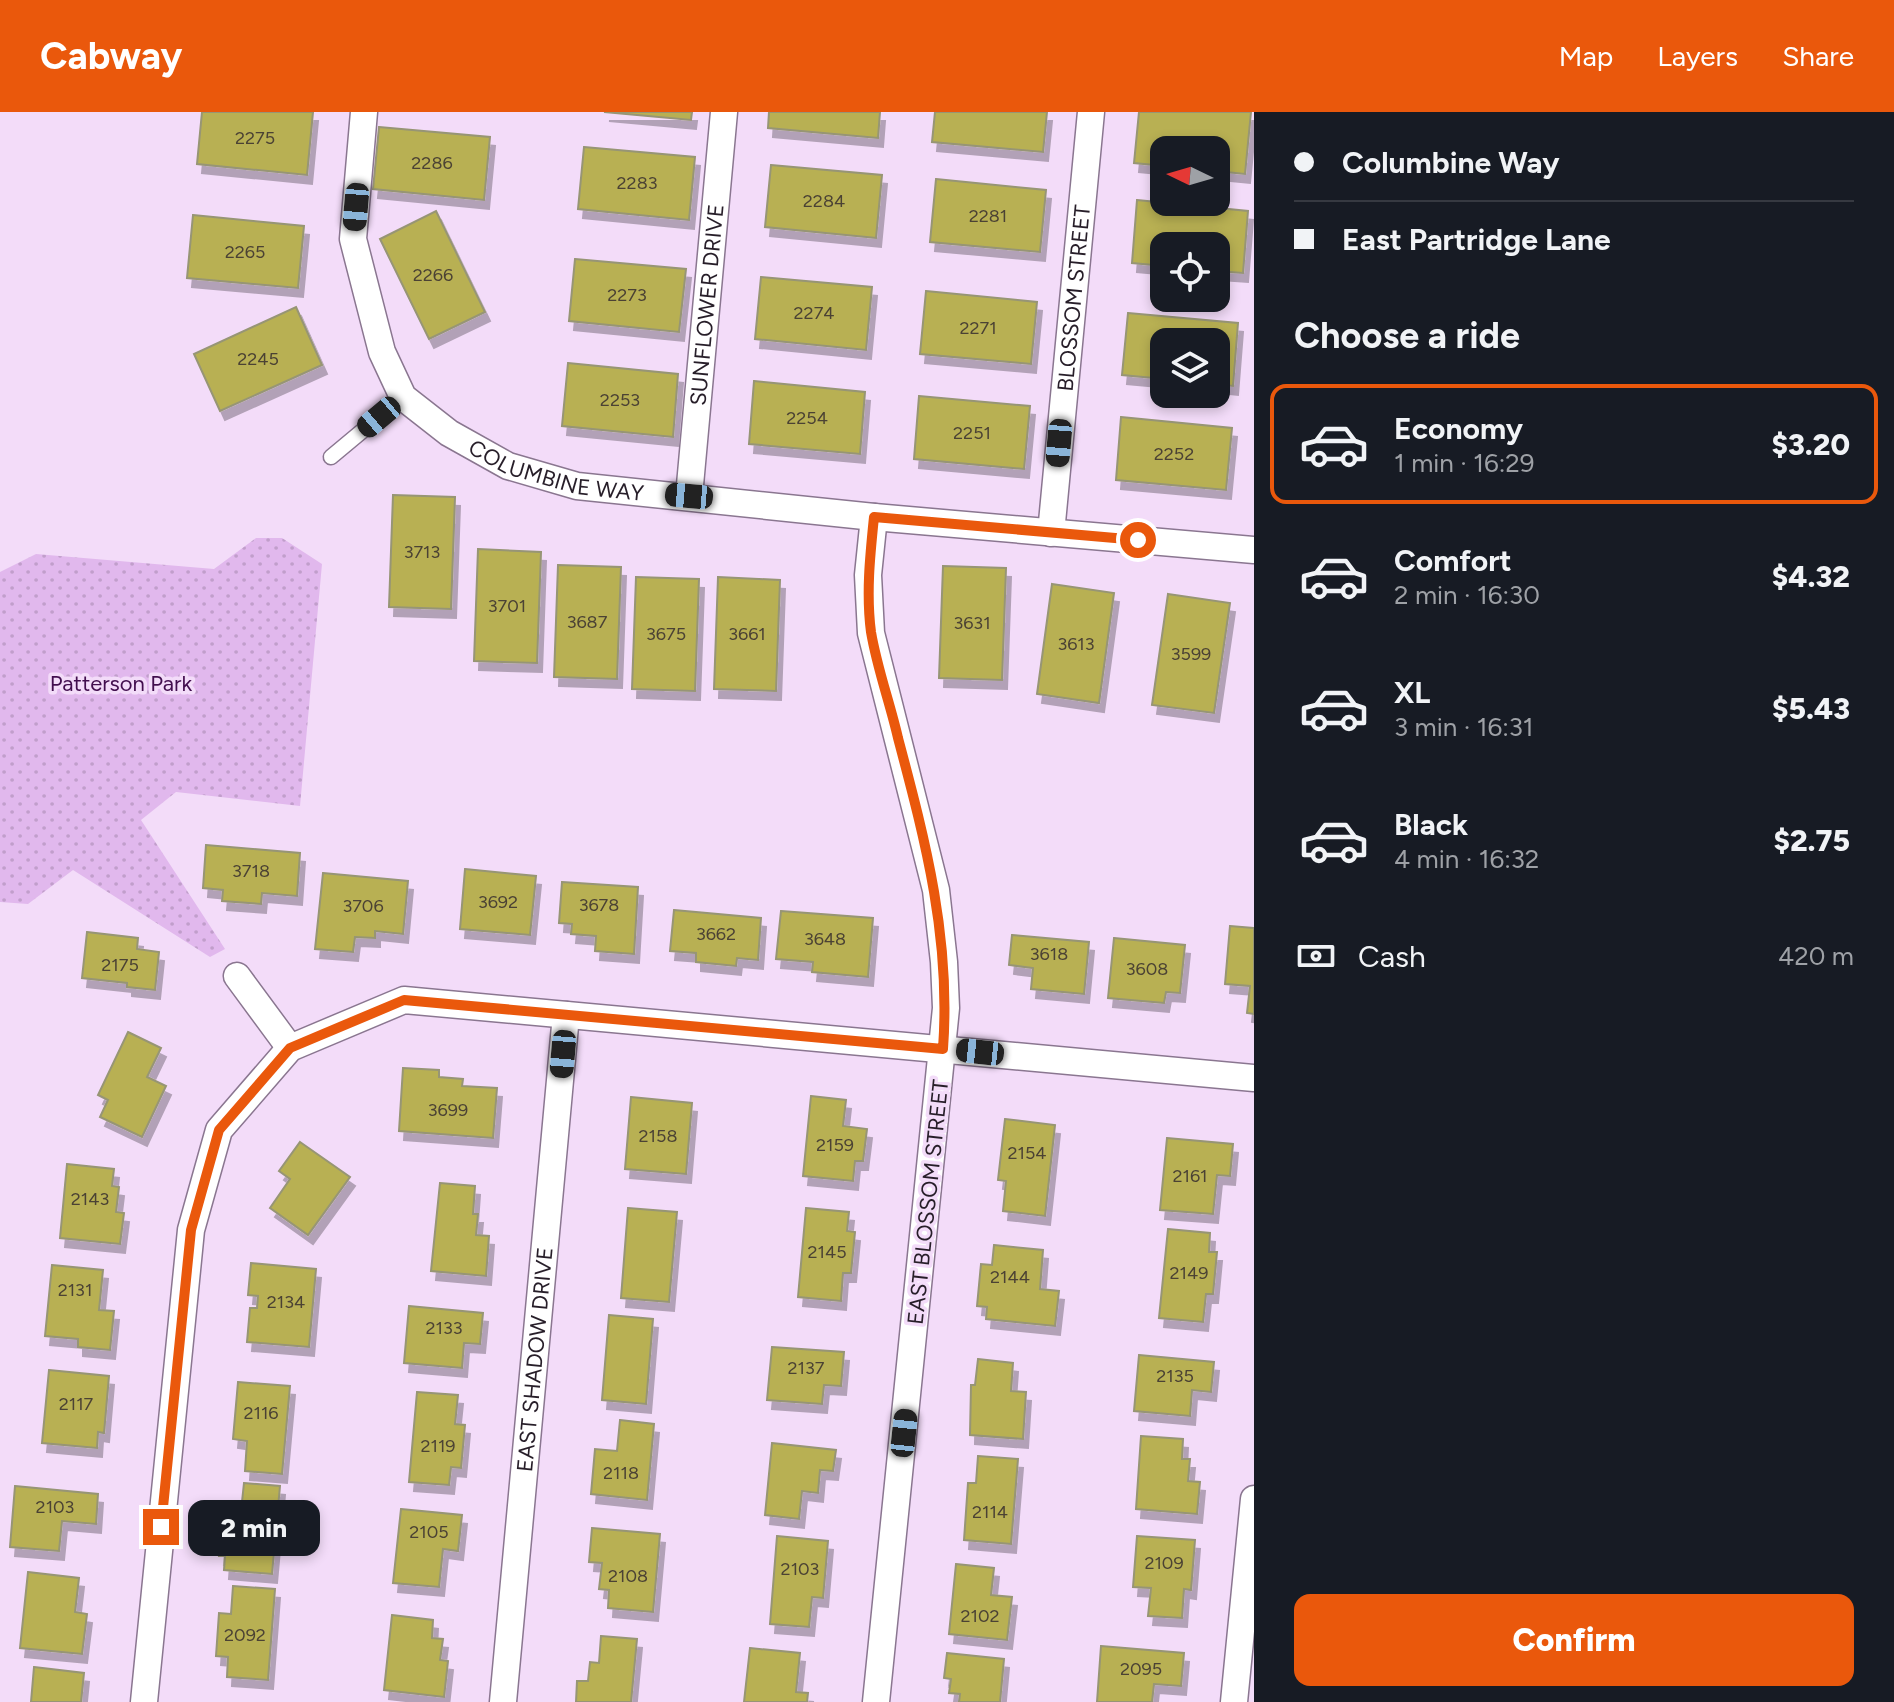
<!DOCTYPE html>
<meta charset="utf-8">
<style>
body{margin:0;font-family:Figtree,sans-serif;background:#242831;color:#f1f3f6;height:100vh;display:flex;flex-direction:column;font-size:30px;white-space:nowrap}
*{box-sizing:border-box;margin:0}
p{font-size:26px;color:#9ea1a6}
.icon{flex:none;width:44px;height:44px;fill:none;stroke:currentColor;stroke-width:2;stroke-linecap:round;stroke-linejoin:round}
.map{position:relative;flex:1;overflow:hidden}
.panel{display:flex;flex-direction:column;background:#171b24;width:640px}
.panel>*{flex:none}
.hud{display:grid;align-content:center;height:176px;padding:0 40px;background:#171b24}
.needle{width:52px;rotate:275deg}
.controls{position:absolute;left:1150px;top:24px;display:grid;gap:16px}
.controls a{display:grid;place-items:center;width:80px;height:80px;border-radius:16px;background:#171b24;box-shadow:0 4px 12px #0003;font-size:40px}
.end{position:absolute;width:36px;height:36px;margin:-18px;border:10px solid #ea580c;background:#fff;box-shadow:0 0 0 4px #fff}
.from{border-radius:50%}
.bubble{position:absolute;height:56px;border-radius:16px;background:#171b24;box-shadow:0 4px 12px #0003;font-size:26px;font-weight:800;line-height:56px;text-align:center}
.car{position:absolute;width:24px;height:48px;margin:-24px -12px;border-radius:10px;box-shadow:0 0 6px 2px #0007;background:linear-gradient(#222 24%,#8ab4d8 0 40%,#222 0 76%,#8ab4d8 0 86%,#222 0)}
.hud b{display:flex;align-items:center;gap:28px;height:76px;font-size:30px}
.hud b+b{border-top:2px solid #363941}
.hud i{width:20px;height:20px;background:#f1f3f6}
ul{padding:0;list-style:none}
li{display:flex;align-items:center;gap:24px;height:120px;margin:0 16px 12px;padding:0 24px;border:4px solid transparent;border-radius:16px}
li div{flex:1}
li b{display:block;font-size:30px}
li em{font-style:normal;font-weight:800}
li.current{border-color:#ea580c}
li>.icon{width:72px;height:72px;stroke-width:1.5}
h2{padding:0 40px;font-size:36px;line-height:96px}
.pay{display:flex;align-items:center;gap:20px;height:88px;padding:0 40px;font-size:30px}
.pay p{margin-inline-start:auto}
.cta{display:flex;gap:16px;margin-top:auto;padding:16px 40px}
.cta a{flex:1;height:92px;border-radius:16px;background:#ea580c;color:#fff;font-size:32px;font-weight:800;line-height:92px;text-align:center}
header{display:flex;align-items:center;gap:48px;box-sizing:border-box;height:112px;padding:0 40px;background:#ea580c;color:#fff}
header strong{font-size:38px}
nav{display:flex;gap:44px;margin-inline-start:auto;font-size:28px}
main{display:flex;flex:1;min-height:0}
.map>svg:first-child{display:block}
.park{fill:url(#park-dots)}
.building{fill:#b8b053;stroke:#979575;stroke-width:2;filter:url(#shadow)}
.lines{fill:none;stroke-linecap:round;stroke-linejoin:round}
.lane-casing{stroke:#8a7690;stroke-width:17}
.street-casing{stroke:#8a7690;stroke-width:29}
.lane{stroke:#fff;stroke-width:14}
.street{stroke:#fff;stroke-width:26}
.route{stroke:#ea580c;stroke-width:10}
.labels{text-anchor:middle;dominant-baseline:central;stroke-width:7;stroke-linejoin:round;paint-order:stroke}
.number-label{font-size:18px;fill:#4b4234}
.street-label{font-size:22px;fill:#271e29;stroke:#f3dcf9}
.park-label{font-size:22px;fill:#420e4e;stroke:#f3dcf9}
</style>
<header>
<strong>Cabway</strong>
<nav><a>Map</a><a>Layers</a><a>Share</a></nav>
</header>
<main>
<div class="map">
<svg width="1254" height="1590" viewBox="0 0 1254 1590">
<defs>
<pattern id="park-dots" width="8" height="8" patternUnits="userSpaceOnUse" patternTransform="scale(2)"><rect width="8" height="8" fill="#e1b8ed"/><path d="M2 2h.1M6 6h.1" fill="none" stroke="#c19ecb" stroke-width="1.8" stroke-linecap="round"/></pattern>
<filter id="shadow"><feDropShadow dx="5" dy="9" stdDeviation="0" flood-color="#0004"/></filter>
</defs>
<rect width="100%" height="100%" fill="#f3dcf9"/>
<!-- park -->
<polygon class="park" points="256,426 282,426 322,452 300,694 176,680 141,708 225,837 210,845 73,758 28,792 0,790 0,460 36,442 214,457"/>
<!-- building -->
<g class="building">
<polygon points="202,0 313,0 307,63 197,52"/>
<polygon points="604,0 692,0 691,8"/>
<polygon points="769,0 880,0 878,26 768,16"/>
<polygon points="935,0 1047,0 1043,40 932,30"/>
<polygon points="1139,0 1251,0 1245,62 1216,59 1216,38 1164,38 1164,54 1134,51"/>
<polygon points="379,15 490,25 484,88 373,77"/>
<polygon points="584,35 695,45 689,108 578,97"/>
<polygon points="771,53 882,63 876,126 765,115"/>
<polygon points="936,67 1046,78 1040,140 930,130"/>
<polygon points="1137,88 1248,99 1243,161 1216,159 1216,134 1164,134 1164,154 1132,151"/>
<polygon points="436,99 485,200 429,227 380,127"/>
<polygon points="193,103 304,114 298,176 187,166"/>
<polygon points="575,147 686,157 679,220 569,209"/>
<polygon points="761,165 872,175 866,238 755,227"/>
<polygon points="926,179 1037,190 1031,252 920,242"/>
<polygon points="296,195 322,253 220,299 194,242"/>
<polygon points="1128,201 1238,211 1233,274 1216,272 1216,230 1164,230 1164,267 1122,263"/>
<polygon points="568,251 678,262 673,325 562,314"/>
<polygon points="754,269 865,280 860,342 749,332"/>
<polygon points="919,284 1030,294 1024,357 914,347"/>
<polygon points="1121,305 1232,316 1226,378 1116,368"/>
<polygon points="393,383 455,385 451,497 389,495"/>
<polygon points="478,437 541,440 537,551 474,549"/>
<polygon points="558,453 621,455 617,567 554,565"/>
<polygon points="943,454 1006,456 1002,568 939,566"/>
<polygon points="636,465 699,467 695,579 632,577"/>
<polygon points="718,465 780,468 776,579 714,577"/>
<polygon points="1052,472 1114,481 1099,591 1037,582"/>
<polygon points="1168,482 1230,491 1214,601 1152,593"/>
<polygon points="206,733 300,741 297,784 262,781 261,792 222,789 223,778 203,776"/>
<polygon points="465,757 536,764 530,823 460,817"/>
<polygon points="323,761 408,769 403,822 375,819 375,826 355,825 353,840 315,837"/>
<polygon points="562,770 638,775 634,842 595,839 596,824 571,822 572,812 559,811"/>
<polygon points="674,798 761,806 758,848 737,846 736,854 696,850 696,841 670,839"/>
<polygon points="781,799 873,806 868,865 812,860 813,850 776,847"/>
<polygon points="1230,814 1254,816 1254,902 1247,901 1250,874 1225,872"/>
<polygon points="87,820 138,826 137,837 159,840 155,878 127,875 127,871 82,866"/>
<polygon points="1012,823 1089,830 1084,882 1031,877 1033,856 1009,853"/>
<polygon points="1114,826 1185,833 1180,881 1166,880 1164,891 1108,886"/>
<polygon points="128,920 161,936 147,965 166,974 142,1025 100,1005 108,988 98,983"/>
<polygon points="403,956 439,958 439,965 463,967 462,974 497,976 493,1026 399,1019"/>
<polygon points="811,984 846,988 843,1014 867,1017 863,1049 855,1049 853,1069 803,1064"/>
<polygon points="631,985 692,991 686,1062 625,1057"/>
<polygon points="1005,1007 1055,1013 1045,1104 1003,1099 1006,1069 998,1068"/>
<polygon points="1167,1026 1233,1032 1230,1064 1217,1063 1213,1102 1160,1098"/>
<polygon points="300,1030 350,1065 308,1123 270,1096 290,1067 279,1059"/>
<polygon points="67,1052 114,1057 112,1074 119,1075 116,1100 124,1101 120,1132 60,1126"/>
<polygon points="440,1071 475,1074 473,1102 478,1102 476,1123 489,1124 486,1164 431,1159"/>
<polygon points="628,1096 677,1100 669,1190 621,1186"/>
<polygon points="806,1096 849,1100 847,1119 855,1120 851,1161 843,1161 841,1189 798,1185"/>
<polygon points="1168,1117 1210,1121 1209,1140 1217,1140 1213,1182 1206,1182 1203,1210 1159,1206"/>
<polygon points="994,1133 1043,1138 1040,1177 1059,1179 1055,1214 986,1207 987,1195 977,1194 981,1152 992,1153"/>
<polygon points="251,1151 316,1157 309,1235 247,1230 250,1196 257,1196 258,1184 248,1183"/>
<polygon points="52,1153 103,1158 99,1198 114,1199 110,1238 78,1235 78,1227 45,1224"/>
<polygon points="409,1194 483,1201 480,1232 464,1231 462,1256 404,1251"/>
<polygon points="609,1203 653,1207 646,1292 602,1288"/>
<polygon points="772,1235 844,1240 841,1274 824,1273 822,1292 767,1288"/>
<polygon points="1139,1243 1214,1250 1211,1280 1192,1278 1190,1304 1134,1299"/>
<polygon points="978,1247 1013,1251 1011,1279 1026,1280 1023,1327 970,1323 971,1273 975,1273"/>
<polygon points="49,1258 109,1264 104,1321 98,1320 97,1336 42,1331"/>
<polygon points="238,1270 290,1274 282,1362 245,1359 247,1329 233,1327"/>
<polygon points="417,1280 458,1283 455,1312 465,1313 461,1356 451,1355 449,1373 409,1370"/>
<polygon points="620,1308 654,1312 647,1388 591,1382 595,1337 617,1339"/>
<polygon points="1141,1324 1183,1327 1182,1347 1190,1347 1188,1369 1200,1370 1197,1402 1136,1397"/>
<polygon points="772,1331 836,1338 833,1359 820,1358 818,1381 802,1379 799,1407 765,1403"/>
<polygon points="978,1344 1018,1347 1011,1432 964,1428 968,1371 976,1371"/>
<polygon points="244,1371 280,1374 272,1462 224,1458 225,1444 219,1444 223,1397 241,1399"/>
<polygon points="15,1374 98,1382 96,1412 62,1409 59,1439 10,1435"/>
<polygon points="401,1397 462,1403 458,1439 443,1437 439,1475 393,1471"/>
<polygon points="592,1416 660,1422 653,1500 608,1496 609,1478 599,1477 602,1451 589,1450"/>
<polygon points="777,1424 828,1429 823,1486 812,1485 809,1515 770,1512"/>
<polygon points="1137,1424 1195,1428 1191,1478 1184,1477 1182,1506 1148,1504 1151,1476 1133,1475"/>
<polygon points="956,1452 994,1456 991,1483 1012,1485 1007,1528 949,1522"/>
<polygon points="28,1460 79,1466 75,1500 87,1502 82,1542 20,1536"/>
<polygon points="233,1474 275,1477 268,1568 227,1565 228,1545 216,1544 219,1501 231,1502"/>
<polygon points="392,1503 433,1508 432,1526 443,1527 440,1548 448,1549 444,1585 384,1578"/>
<polygon points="601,1524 637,1527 631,1590 576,1590 577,1569 588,1569 590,1550 599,1551"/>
<polygon points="1101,1534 1184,1541 1181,1574 1154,1572 1152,1590 1097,1590"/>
<polygon points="750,1536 800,1541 796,1580 808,1581 807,1590 744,1590"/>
<polygon points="947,1541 1004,1547 1000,1590 959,1590 960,1582 949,1581 951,1567 944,1566"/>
<polygon points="34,1555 84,1561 81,1590 31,1590"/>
</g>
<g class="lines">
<!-- lane casing -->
<g class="lane-casing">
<polyline id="lane" points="331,345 403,285"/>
</g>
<!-- street casing -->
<g class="street-casing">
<g id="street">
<path id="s1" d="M364,0l-11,127 29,113 21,45 46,36 59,33 69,20 297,31 380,33"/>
<path id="s2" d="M689,384l35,-384"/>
<polyline points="874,405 868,463 871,521 936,778 944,850 946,896 876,1590"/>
<path id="s3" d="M1051,421l40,-421"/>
<polyline points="237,864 290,936"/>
<polyline points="144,1590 191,1118 219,1018 290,936 404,888 1254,966"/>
<path id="s4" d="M503,1590l63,-687"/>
<polyline points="1234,1590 1254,1387"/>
</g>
</g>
<!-- lane -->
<use href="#lane" class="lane"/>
<!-- street -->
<use href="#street" class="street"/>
</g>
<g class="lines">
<!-- route -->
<path class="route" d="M161,1415l30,-297 28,-100 71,-82 114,-48 539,49c8,-110 -17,-206 -45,-311 -8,-35 -21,-70 -27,-106 -5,-38 -1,-76 3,-115l264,23"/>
</g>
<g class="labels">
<!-- number labels -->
<g class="number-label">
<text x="255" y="26">2275</text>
<text x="432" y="51">2286</text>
<text x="637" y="71">2283</text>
<text x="824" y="89">2284</text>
<text x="988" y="104">2281</text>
<text x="245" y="140">2265</text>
<text x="433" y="163">2266</text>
<text x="627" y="183">2273</text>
<text x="814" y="201">2274</text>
<text x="978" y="216">2271</text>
<text x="258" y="247">2245</text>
<text x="620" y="288">2253</text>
<text x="807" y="306">2254</text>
<text x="972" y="321">2251</text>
<text x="1174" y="342">2252</text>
<text x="422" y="440">3713</text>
<text x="507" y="494">3701</text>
<text x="587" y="510">3687</text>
<text x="972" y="511">3631</text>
<text x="666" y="522">3675</text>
<text x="747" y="522">3661</text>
<text x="1076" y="532">3613</text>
<text x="1191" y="542">3599</text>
<text x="251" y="759">3718</text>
<text x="498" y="790">3692</text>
<text x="599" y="793">3678</text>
<text x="363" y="794">3706</text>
<text x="716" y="822">3662</text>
<text x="825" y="827">3648</text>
<text x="1049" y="842">3618</text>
<text x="120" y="853">2175</text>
<text x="1147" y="857">3608</text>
<text x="448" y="998">3699</text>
<text x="658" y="1024">2158</text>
<text x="835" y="1033">2159</text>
<text x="1027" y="1041">2154</text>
<text x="1190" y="1064">2161</text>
<text x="90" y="1087">2143</text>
<text x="827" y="1140">2145</text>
<text x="1189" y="1161">2149</text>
<text x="1010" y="1165">2144</text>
<text x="75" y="1178">2131</text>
<text x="286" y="1190">2134</text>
<text x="444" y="1216">2133</text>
<text x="806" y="1256">2137</text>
<text x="1175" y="1264">2135</text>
<text x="76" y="1292">2117</text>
<text x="261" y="1301">2116</text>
<text x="438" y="1334">2119</text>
<text x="621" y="1361">2118</text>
<text x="55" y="1395">2103</text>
<text x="990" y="1400">2114</text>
<text x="429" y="1420">2105</text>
<text x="1164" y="1451">2109</text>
<text x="800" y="1457">2103</text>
<text x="628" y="1464">2108</text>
<text x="980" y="1504">2102</text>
<text x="245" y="1523">2092</text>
<text x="1141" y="1557">2095</text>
</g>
<!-- street labels -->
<g class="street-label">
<text stroke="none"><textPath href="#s3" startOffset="236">BLOSSOM STREET</textPath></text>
<text stroke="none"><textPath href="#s2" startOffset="192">SUNFLOWER DRIVE</textPath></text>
<text stroke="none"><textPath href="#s1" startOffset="468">COLUMBINE WAY</textPath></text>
<text transform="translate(928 1090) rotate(-84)">EAST BLOSSOM STREET</text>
<text stroke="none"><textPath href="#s4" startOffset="344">EAST SHADOW DRIVE</textPath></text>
</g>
<!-- park labels -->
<g class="park-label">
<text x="121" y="571">Patterson Park</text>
</g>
</g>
</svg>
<div class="controls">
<a><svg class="needle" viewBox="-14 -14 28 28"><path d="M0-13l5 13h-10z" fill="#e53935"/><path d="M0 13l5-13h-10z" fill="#9ea1a6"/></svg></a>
<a><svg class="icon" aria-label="locate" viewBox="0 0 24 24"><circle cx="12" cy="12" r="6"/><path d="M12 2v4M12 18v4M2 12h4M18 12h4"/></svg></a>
<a><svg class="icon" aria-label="layers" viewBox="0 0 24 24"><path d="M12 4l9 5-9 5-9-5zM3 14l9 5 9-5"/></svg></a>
</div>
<i class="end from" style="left:1138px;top:428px"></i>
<i class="end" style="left:161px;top:1415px"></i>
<div class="bubble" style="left:188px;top:1388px;width:132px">2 min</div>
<i class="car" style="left:356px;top:95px;rotate:185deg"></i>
<i class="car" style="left:379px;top:305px;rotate:230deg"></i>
<i class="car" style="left:1059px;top:331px;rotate:185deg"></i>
<i class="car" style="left:689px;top:384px;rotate:275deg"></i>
<i class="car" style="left:980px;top:940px;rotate:276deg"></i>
<i class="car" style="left:563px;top:942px;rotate:185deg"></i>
<i class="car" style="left:904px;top:1321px;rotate:6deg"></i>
</div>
<section class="panel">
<div class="hud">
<b><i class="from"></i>Columbine Way</b>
<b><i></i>East Partridge Lane</b>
</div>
<h2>Choose a ride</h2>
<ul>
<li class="current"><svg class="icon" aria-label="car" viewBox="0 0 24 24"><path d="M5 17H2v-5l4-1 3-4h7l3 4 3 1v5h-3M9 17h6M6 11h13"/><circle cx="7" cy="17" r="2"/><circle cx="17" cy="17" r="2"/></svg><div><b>Economy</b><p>1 min · 16:29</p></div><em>$3.20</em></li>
<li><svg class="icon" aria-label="car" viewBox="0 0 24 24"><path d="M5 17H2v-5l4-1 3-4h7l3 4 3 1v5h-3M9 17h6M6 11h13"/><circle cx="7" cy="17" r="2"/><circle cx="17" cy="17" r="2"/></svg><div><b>Comfort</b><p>2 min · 16:30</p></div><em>$4.32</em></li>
<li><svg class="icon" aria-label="car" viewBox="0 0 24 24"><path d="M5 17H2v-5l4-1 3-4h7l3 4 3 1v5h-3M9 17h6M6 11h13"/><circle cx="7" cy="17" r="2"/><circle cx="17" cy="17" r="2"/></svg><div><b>XL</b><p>3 min · 16:31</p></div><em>$5.43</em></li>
<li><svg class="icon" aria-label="car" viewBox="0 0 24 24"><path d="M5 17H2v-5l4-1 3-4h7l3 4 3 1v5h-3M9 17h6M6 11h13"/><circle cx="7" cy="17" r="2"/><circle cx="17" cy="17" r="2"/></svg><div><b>Black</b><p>4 min · 16:32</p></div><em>$2.75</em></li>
</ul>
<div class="pay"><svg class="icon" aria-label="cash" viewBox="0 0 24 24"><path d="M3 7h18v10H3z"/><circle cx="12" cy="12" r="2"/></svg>Cash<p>420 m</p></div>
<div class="cta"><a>Confirm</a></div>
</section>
</main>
